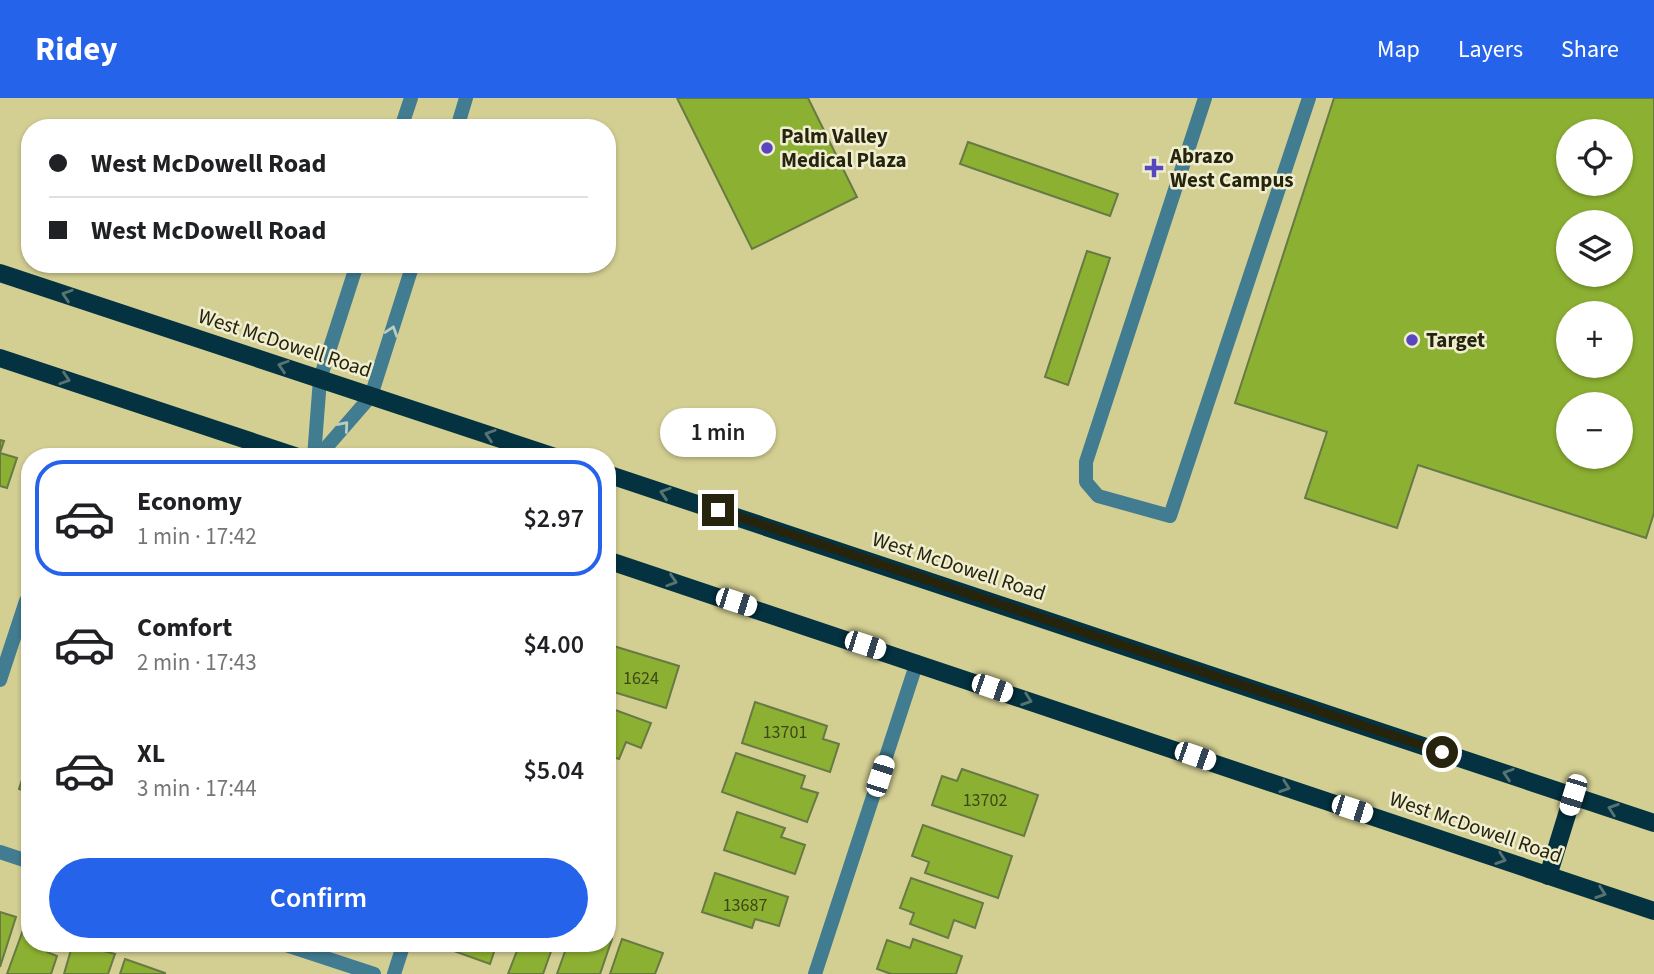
<!DOCTYPE html>
<meta charset="utf-8">
<style>
body{margin:0;font-family:"Source Sans 3",sans-serif;background:#f6f6f6;color:#202124;height:100vh;display:flex;flex-direction:column;font-size:26px;white-space:nowrap}
*{box-sizing:border-box;margin:0}
p{font-size:23px;color:#757577}
.icon{flex:none;width:38px;height:38px;fill:none;stroke:currentColor;stroke-width:2;stroke-linecap:round;stroke-linejoin:round}
.map{position:relative;flex:1;overflow:hidden}
.details{position:absolute;left:21px;top:350px;width:595px;height:504px;display:flex;flex-direction:column;background:#fff;border-radius:28px;box-shadow:0 2px 5px #0004}
.details>*{flex:none}
.top-card{position:absolute;left:21px;top:21px;width:595px;height:154px;border-radius:28px;box-shadow:0 2px 5px #0004;display:grid;align-content:center;height:154px;padding:0 28px;background:#fff}
.fabs{position:absolute;left:1556px;top:21px;display:grid;gap:14px}
.fabs a{display:grid;place-items:center;width:77px;height:77px;border-radius:50%;background:#fff;box-shadow:0 2px 5px #0004;font-size:35px}
.end{position:absolute;width:32px;height:32px;margin:-16px;border:9px solid #26240c;background:#fff;box-shadow:0 0 0 4px #fff}
.from{border-radius:50%}
.bubble{position:absolute;height:49px;border-radius:24px;background:#fff;box-shadow:0 2px 5px #0004;font-size:23px;font-weight:600;line-height:49px;text-align:center}
.car{position:absolute;width:21px;height:42px;margin:-21px -10px;border-radius:9px;box-shadow:0 0 5px 2px #0007;background:linear-gradient(#fff 24%,#345 0 40%,#fff 0 76%,#345 0 86%,#fff 0)}
.top-card b{display:flex;align-items:center;gap:24px;height:66px;font-size:26px}
.top-card b+b{border-top:2px solid #e0e0e0}
.top-card i{width:18px;height:18px;background:#202124}
ul{padding:12px 0 0;list-style:none}
li{display:flex;align-items:center;gap:21px;height:116px;margin:0 14px 10px;padding:0 14px;border:4px solid transparent;border-radius:28px}
li div{flex:1}
li b{display:block;font-size:26px}
li em{font-style:normal;font-weight:600}
li.on{border-color:#2563eb}
li>.icon{width:63px;height:63px;stroke-width:1.5}
.primary-button{display:flex;gap:14px;margin-top:auto;padding:14px 28px}
.primary-button a{flex:1;height:80px;border-radius:42px;background:#2563eb;color:#fff;font-size:28px;font-weight:600;line-height:80px;text-align:center}
header{display:flex;align-items:center;gap:42px;box-sizing:border-box;height:98px;padding:0 35px;background:#2563eb;color:#fff}
header strong{font-size:33px}
nav{display:flex;gap:38px;margin-inline-start:auto;font-size:24px}
.map>svg:first-child{display:block}
.building{fill:#8cb032;stroke:#677944;stroke-width:2;fill-rule:evenodd}
.lines{fill:none;stroke-linecap:round;stroke-linejoin:round}
.service{stroke:#417c91;stroke-width:14}
.minor{stroke:#417c91;stroke-width:14}
.primary{stroke:#043241;stroke-width:18}
.oneway{stroke:#577473}
.oneway2{stroke:#bcccbd}
.route{stroke:#26240c;stroke-width:9}
.poi-dot{fill:#5846be;stroke:#f0eed0;stroke-width:2.5}
.labels{text-anchor:middle;dominant-baseline:central;stroke-width:5;stroke-linejoin:round;paint-order:stroke}
.number-label{font-size:18px;fill:#404716}
.poi-label{font-size:21px;font-weight:bold;fill:#26240c;stroke:#f0eed0;text-anchor:start}
.street-label{font-size:21px;fill:#26240c;stroke:#f0eed0}
</style>
<header>
<strong>Ridey</strong>
<nav><a>Map</a><a>Layers</a><a>Share</a></nav>
</header>
<div class="map">
<svg width="1654" height="876" viewBox="0 0 1654 876">
<rect width="100%" height="100%" fill="#d3cf93"/>
<!-- building -->
<g class="building">
<polygon points="677,0 808,0 857,99 752,151"/>
<path d="M1334,0h320v415l-8,25 -228,-73 -21,63 -92,-30 22,-66 -92,-29zM1568,33h52v53h-52zM1568,124h52v53h-52zM1568,215h52v53h-52zM1568,306h52v53h-52z"/>
<polygon points="968,44 1118,96 1110,118 960,66"/>
<polygon points="1087,153 1110,160 1068,287 1045,279"/>
<polygon points="0,342 4,343 0,355 17,360 7,390 0,388"/>
<polygon points="607,546 679,568 666,610 607,592"/>
<polygon points="755,604 827,628 823,641 839,646 830,674 742,645"/>
<polygon points="607,609 651,625 641,650 626,644 619,661 607,657"/>
<polygon points="736,655 805,678 801,690 818,695 807,724 722,694"/>
<polygon points="30,658 30,695 19,691"/>
<polygon points="962,671 1038,697 1024,738 932,707 942,678 957,683"/>
<polygon points="737,714 785,730 781,739 805,747 795,776 724,752"/>
<polygon points="923,727 1012,758 998,800 925,775 929,764 912,758"/>
<polygon points="715,775 788,799 779,828 755,821 752,830 702,814"/>
<polygon points="911,780 983,805 975,830 954,822 948,840 910,826 914,815 900,810"/>
<polygon points="0,814 16,819 0,869"/>
<polygon points="26,824 30,825 30,845 50,845 47,854 57,858 51,876 7,876"/>
<polygon points="607,839 612,841 600,876 557,876 568,845 607,845"/>
<polygon points="622,841 663,855 655,876 610,876"/>
<polygon points="913,841 962,858 956,876 891,876 877,871 887,842 910,850"/>
<polygon points="73,845 115,856 108,876 64,876"/>
<polygon points="454,845 497,845 490,866 451,852"/>
<polygon points="554,845 543,876 508,876 518,850 507,845"/>
<polygon points="125,861 165,875 165,876 120,876"/>
</g>
<g class="lines">
<!-- service -->
<g class="service">
<polyline points="1205,0 1086,364 1086,384 1098,398 1170,418 1309,0"/>
<polyline points="401,30 411,0"/>
<polyline points="457,30 466,0"/>
<polyline points="314,359 320,281 357,166"/>
<polyline points="318,359 371,298 413,166"/>
</g>
<!-- minor -->
<g class="minor">
<polyline points="0,582 26,503 30,499"/>
<polyline points="0,754 30,764"/>
<polyline points="280,845 374,876"/>
<polyline points="394,876 404,845"/>
<polyline points="815,876 917,564"/>
</g>
<!-- primary -->
<g class="primary">
<polyline points="0,175 555,359"/>
<polyline points="0,260 298,359"/>
<polyline points="607,376 1654,725"/>
<polyline points="607,462 1654,813"/>
<polyline points="1548,778 1573,697"/>
</g>
</g>
<!-- one-way arrows -->
<defs><path id="oneway-chevron" d="M-2-3.5L2.5 0L-2 3.5" fill="none" stroke-width="1.6" stroke-linecap="round" stroke-linejoin="round" transform="scale(1.75)"/></defs>
<g class="oneway">
<use href="#oneway-chevron" transform="translate(67 197) rotate(-162)"/>
<use href="#oneway-chevron" transform="translate(283 268) rotate(-162)"/>
<use href="#oneway-chevron" transform="translate(65 281) rotate(18)"/>
<use href="#oneway-chevron" transform="translate(490 337) rotate(-162)"/>
<use href="#oneway-chevron" transform="translate(665 395) rotate(-162)"/>
<use href="#oneway-chevron" transform="translate(672 483) rotate(18)"/>
<use href="#oneway-chevron" transform="translate(1027 602) rotate(19)"/>
<use href="#oneway-chevron" transform="translate(1508 676) rotate(-162)"/>
<use href="#oneway-chevron" transform="translate(1285 689) rotate(19)"/>
<use href="#oneway-chevron" transform="translate(1613 711) rotate(-161)"/>
<use href="#oneway-chevron" transform="translate(1501 761) rotate(19)"/>
<use href="#oneway-chevron" transform="translate(1601 795) rotate(19)"/>
</g>
<g class="oneway2">
<use href="#oneway-chevron" transform="translate(392 233) rotate(-72)"/>
<use href="#oneway-chevron" transform="translate(344 328) rotate(-49)"/>
</g>
<g class="lines">
<!-- route -->
<polyline class="route" points="718,412 1442,654"/>
</g>
<!-- markers -->
<g class="poi-dot">
<circle cx="767" cy="50" r="7"/>
<path d="M1150.5 59.5h7v7h7v7h-7v7h-7v-7h-7v-7h7z"/>
<circle cx="1412" cy="242" r="7"/>
</g>
<g class="labels">
<!-- number labels -->
<g class="number-label">
<text x="641" y="580">1624</text>
<text x="785" y="634">13701</text>
<text x="985" y="702">13702</text>
<text x="745" y="807">13687</text>
</g>
<!-- poi labels -->
<g class="poi-label">
<text x="781" y="38">Palm Valley<tspan x="781" dy="24">Medical Plaza</tspan></text>
<text x="1170" y="58">Abrazo<tspan x="1170" dy="24">West Campus</tspan></text>
<text x="1426" y="242">Target</text>
</g>
<!-- street labels -->
<g class="street-label">
<text transform="translate(285 245) rotate(18)">West McDowell Road</text>
<text transform="translate(959 468) rotate(18)">West McDowell Road</text>
<text transform="translate(1476 729) rotate(19)">West McDowell Road</text>
</g>
</g>
</svg>
<div class="fabs">
<a><svg class="icon" aria-label="locate" viewBox="0 0 24 24"><circle cx="12" cy="12" r="6"/><path d="M12 2v4M12 18v4M2 12h4M18 12h4"/></svg></a>
<a><svg class="icon" aria-label="layers" viewBox="0 0 24 24"><path d="M12 4l9 5-9 5-9-5zM3 14l9 5 9-5"/></svg></a>
<a>+</a>
<a>−</a>
</div>
<i class="end from" style="left:1442px;top:654px"></i>
<i class="end" style="left:718px;top:412px"></i>
<div class="bubble" style="left:660px;top:310px;width:116px">1 min</div>
<i class="car" style="left:736px;top:504px;rotate:108deg"></i>
<i class="car" style="left:865px;top:547px;rotate:108deg"></i>
<i class="car" style="left:992px;top:590px;rotate:109deg"></i>
<i class="car" style="left:1195px;top:658px;rotate:109deg"></i>
<i class="car" style="left:880px;top:678px;rotate:18deg"></i>
<i class="car" style="left:1573px;top:697px;rotate:197deg"></i>
<i class="car" style="left:1352px;top:711px;rotate:108deg"></i>
<div class="top-card">
<b><i class="from"></i>West McDowell Road</b>
<b><i></i>West McDowell Road</b>
</div>
<section class="details">
<ul>
<li class="on"><svg class="icon" aria-label="car" viewBox="0 0 24 24"><path d="M5 17H2v-5l4-1 3-4h7l3 4 3 1v5h-3M9 17h6M6 11h13"/><circle cx="7" cy="17" r="2"/><circle cx="17" cy="17" r="2"/></svg><div><b>Economy</b><p>1 min · 17:42</p></div><em>$2.97</em></li>
<li><svg class="icon" aria-label="car" viewBox="0 0 24 24"><path d="M5 17H2v-5l4-1 3-4h7l3 4 3 1v5h-3M9 17h6M6 11h13"/><circle cx="7" cy="17" r="2"/><circle cx="17" cy="17" r="2"/></svg><div><b>Comfort</b><p>2 min · 17:43</p></div><em>$4.00</em></li>
<li><svg class="icon" aria-label="car" viewBox="0 0 24 24"><path d="M5 17H2v-5l4-1 3-4h7l3 4 3 1v5h-3M9 17h6M6 11h13"/><circle cx="7" cy="17" r="2"/><circle cx="17" cy="17" r="2"/></svg><div><b>XL</b><p>3 min · 17:44</p></div><em>$5.04</em></li>
</ul>
<div class="primary-button"><a>Confirm</a></div>
</section>
</div>
